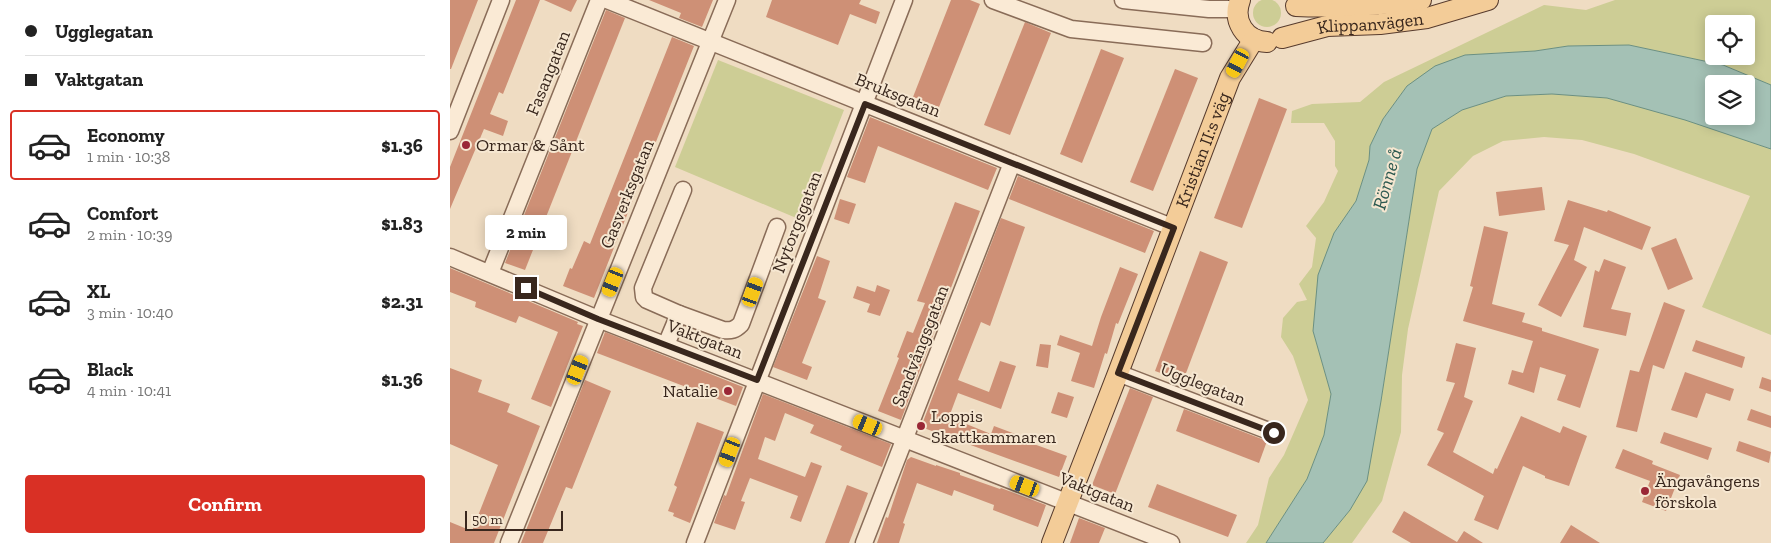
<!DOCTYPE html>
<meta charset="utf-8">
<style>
body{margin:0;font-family:"Zilla Slab",serif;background:#f6f6f6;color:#222;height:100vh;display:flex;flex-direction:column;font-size:19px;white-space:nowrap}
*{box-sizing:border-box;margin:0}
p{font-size:16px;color:#767676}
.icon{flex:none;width:28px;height:28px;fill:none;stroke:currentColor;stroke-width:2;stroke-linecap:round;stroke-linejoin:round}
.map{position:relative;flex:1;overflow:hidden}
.sheet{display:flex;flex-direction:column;background:#fff;width:450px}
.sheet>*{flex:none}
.banner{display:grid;align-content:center;height:110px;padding:0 25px;background:#fff}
.controls{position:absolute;left:1255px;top:15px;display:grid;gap:10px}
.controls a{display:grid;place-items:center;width:50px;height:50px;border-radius:5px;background:#fff;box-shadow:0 2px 12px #0003;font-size:25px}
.scale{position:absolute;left:15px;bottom:12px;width:98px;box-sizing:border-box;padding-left:5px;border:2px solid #39271d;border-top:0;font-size:14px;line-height:18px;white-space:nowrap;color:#39271d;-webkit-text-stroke:4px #f6e7d1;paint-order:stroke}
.end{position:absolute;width:22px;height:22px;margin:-11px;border:6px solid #39271d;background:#fff;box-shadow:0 0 0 2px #fff}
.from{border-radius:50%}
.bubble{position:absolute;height:35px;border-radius:5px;background:#fff;box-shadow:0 2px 12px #0003;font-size:16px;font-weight:800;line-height:35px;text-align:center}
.car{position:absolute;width:15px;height:30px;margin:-15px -8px;border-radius:6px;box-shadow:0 0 4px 1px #0007;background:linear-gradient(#f5c518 24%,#345 0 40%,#f5c518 0 76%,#345 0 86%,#f5c518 0)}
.banner b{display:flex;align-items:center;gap:18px;height:48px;font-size:19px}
.banner b+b{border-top:1px solid #e0e0e0}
.banner i{width:12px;height:12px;background:#222}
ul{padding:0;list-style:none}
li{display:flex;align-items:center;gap:15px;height:70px;margin:0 10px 8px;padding:0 15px;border:2px solid transparent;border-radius:5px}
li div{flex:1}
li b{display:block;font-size:19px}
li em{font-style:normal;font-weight:800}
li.current{border-color:#d93025}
li>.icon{width:45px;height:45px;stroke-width:1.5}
.cta{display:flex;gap:10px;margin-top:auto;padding:10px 25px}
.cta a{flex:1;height:58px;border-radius:5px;background:#d93025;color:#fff;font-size:20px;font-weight:800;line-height:58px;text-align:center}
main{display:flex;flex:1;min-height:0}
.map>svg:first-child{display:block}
.green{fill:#cdcd95;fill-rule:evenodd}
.water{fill:#a4c1b5;stroke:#6b9082;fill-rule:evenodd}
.building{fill:#ce9076}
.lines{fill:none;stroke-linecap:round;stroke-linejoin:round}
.minor-casing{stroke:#896c58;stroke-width:19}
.major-casing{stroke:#573b2d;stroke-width:22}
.minor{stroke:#faead5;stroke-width:16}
.major{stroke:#f3cc98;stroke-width:20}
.route{stroke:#39271d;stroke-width:6}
.poi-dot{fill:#9a2736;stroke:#f6e7d1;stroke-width:2}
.labels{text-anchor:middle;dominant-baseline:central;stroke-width:4;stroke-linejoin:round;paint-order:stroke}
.street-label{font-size:18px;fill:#39271d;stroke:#f6e7d1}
.poi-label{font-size:18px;fill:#39271d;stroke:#f6e7d1;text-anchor:start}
.water-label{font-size:19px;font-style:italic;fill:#2c5950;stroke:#f6e7d1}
</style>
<main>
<section class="sheet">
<div class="banner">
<b><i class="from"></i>Ugglegatan</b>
<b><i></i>Vaktgatan</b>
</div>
<ul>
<li class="current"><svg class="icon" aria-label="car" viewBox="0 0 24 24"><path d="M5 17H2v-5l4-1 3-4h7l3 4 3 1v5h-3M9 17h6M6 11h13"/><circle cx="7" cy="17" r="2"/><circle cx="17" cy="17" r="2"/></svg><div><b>Economy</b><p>1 min · 10:38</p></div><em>$1.36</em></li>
<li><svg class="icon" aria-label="car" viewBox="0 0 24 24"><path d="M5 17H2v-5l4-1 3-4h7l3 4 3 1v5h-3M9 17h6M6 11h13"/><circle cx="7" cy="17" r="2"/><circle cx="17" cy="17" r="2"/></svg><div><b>Comfort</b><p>2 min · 10:39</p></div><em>$1.83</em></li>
<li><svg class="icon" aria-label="car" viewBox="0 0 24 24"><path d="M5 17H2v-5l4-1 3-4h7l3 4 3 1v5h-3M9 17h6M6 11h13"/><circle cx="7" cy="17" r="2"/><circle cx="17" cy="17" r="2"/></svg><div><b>XL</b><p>3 min · 10:40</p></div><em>$2.31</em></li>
<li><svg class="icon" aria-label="car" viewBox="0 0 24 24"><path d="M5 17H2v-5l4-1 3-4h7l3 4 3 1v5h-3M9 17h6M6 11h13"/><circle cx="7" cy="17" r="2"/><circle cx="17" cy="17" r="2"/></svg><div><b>Black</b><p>4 min · 10:41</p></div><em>$1.36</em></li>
</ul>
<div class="cta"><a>Confirm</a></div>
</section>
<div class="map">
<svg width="1321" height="543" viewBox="0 0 1321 543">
<rect width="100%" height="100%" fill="#efdcc2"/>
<!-- green -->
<g class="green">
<circle cx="817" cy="13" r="14"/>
<path d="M1165,0h156v85l-48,-20 -94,-20 -61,1 -33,5 -42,2 -86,33 -24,33 -13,27 -1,14 -13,41 -22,32 -21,98 18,63 -7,41 -17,44 -41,64h-20l12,-18 11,-47 15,-23 24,-55 -15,-44 -12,-19 2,-19 14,-16 10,-2 -8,-16 13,-17 4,-29 -10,-12 18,-24 14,-31 -3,-5v-25l-11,-18h-33l1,-12 20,-7 48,-2 24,-20 160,-77 42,5zM1264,24h32v32h-32z"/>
<polygon points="268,60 394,110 351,220 225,167"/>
<polygon points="1102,94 1157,98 1235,119 1321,149 1321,335 1252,307 1300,196 1184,154 1132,140 1094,137 1053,141 1023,156 989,191 958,329 952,375 951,432 932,501 902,543 873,543 900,510 931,401 967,169 982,129 1012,110 1056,96"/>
</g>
<!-- water -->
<path class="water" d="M1179,45l94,20 48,20v64l-86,-29 -78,-22 -55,-4 -46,2 -44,14 -30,19 -15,40 -36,232 -14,80 -17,29 -27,33h-57l41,-64 17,-44 7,-41 -18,-63 5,-56 16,-42 22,-32 13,-41 1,-14 13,-27 24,-33 28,-20 30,-11 70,-4 33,-5zM1264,84h32v32h-32z"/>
<!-- building -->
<g class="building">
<polygon points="0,0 28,0 1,69 0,69"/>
<polygon points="66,0 90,0 53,94 49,92 40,114 58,121 53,136 34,129 0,209 0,167"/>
<polygon points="94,0 127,0 121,12"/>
<polygon points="199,0 263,0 252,27 229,18 231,13"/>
<polygon points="322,0 411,0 409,4 430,12 426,24 400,14 388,45 316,17"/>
<polygon points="501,0 520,0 530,4 489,107 463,97"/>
<polygon points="156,10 175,18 75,270 55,263"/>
<polygon points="575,22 601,33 560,135 534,125"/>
<polygon points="222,37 244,46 144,298 113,286 120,268 122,269 134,241 140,244"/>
<polygon points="651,49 674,58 632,163 610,154"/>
<polygon points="725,69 748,78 703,191 680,182"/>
<polygon points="809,98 837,109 792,228 764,218"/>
<polygon points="420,117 547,168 538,190 428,146 415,183 397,177"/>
<polygon points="568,176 704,231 695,253 559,199"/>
<polygon points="1092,187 1095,210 1049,216 1046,192"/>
<polygon points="390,199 406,204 399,224 384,219"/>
<polygon points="1118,200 1157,212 1158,210 1201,227 1192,250 1134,227 1124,260 1137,267 1111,317 1088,305 1119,245 1104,241"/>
<polygon points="505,202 530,211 451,420 428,411 449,358 447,357 457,331 463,333 475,303 467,301"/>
<polygon points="551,218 575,227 540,326 531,322 508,380 539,392 550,361 566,366 551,409 508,393 499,417 541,434 544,426 579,439 578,442 617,456 609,477 471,427"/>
<polygon points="1034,226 1058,232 1042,304 1075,313 1072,322 1092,328 1092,331 1149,349 1130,408 1107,400 1116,375 1090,367 1084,393 1058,384 1062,370 1073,373 1083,341 1013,321 1023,287 1020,286"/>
<polygon points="1226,238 1243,279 1218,290 1201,248"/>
<polygon points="750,251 778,262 733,381 705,371"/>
<polygon points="367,256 380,261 368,298 376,301 352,363 362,367 357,380 323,367"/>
<polygon points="1154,259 1176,267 1161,309 1181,313 1176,336 1133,327 1145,270 1149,272"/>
<polygon points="670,267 688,274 668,324 666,323 657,354 655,353 644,388 621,381 630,353 607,345 610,335 642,346 651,317"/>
<polygon points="0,268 128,322 127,324 133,326 101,407 81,399 108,332 69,316 66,323 25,307 26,302 0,292"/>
<polygon points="427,285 440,290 430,316 417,312 420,304 403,298 407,286 425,292"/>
<polygon points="1214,302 1235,310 1214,369 1203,365 1187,432 1166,427 1180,370 1189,372"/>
<polygon points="155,332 293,387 286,406 147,353"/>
<polygon points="1246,340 1295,357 1292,368 1242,351"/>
<polygon points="1006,343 1026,348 1014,397 1023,401 1003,452 1043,474 1045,468 1047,469 1071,416 1110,433 1113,426 1137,436 1119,486 1095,478 1095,476 1073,466 1048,530 1024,520 1034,496 977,465 994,433 987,430 1005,383 996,381"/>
<polygon points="590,344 601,345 598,368 586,366"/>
<polygon points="0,368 32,380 28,392 60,404 57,412 90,426 44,543 0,543 0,522 22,531 48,465 0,444"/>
<polygon points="1235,372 1284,389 1280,401 1256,393 1247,418 1221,410"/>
<polygon points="1312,377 1321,380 1321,392 1309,388"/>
<polygon points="135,380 161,391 122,489 116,487 93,543 71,543"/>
<polygon points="680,388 703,397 665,494 642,485"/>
<polygon points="608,392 624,397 617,418 601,413"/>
<polygon points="313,394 441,444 432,467 390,450 392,446 360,433 364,425 335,413 325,441 315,437 308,459 355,477 361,462 372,466 351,522 340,518 348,496 300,478 291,501 295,502 285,530 264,523 274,495 276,496"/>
<polygon points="734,409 817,441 809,463 726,431"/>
<polygon points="1301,409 1321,416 1321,428 1297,420"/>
<polygon points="247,422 274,432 240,523 223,516 224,513 218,511 227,487 224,485"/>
<polygon points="1214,432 1262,448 1258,460 1210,443"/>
<polygon points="1289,441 1321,452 1319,463 1286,451"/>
<polygon points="1173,449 1203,461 1202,464 1230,475 1216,511 1192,502 1200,481 1165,468"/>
<polygon points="461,457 486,466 486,465 510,473 510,475 550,489 551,488 596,505 588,527 543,510 544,505 504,490 502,496 467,483 453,523 455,524 449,543 427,543 436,517 438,518 457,460"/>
<polygon points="707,484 787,515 778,537 698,507"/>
<polygon points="397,485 418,493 399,543 375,543"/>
<polygon points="954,511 1007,542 1014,531 1033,543 961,543 942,532"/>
<polygon points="629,518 655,528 649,543 620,543"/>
<polygon points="1121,525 1150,543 1110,543"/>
</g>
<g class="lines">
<!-- minor casing -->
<g class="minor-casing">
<g id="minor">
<polyline points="157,0 724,228"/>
<polyline points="543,0 621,29 753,43"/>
<polyline points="673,0 759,9 788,9"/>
<polyline points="0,131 51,0"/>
<polyline points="0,257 148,319 721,543"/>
<polyline points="40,273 149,0"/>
<path d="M229,314l44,16c8,1 12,0 18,-6l36,-97"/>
<polyline points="216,345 229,314 197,300 194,297 193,288 233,190"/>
<polyline points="668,373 824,433"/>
<polyline points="59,543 277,0"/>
<polyline points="245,543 454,0"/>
<polyline points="414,543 562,163"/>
</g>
</g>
<!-- major casing -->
<g class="major-casing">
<g id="major">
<path d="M790,0c-8,21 5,41 27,42"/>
<path d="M846,6c42,2 83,-1 125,-6"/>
<path id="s1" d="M832,38l45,-12 53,-2 47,-6 61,-18"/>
<path id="s2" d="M602,543l66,-170 112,-295 24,-39"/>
</g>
</g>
<!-- minor -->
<use href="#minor" class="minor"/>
<!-- major -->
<use href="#major" class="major"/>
</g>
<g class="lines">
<!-- route -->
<polyline class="route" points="76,288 148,319 307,380 415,104 724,228 668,373 824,433"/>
</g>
<!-- markers -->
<g class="poi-dot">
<circle cx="16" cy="145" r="5"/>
<circle cx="278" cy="391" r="5"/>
<circle cx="471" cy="426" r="5"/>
<circle cx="1195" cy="491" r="5"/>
</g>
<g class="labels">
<!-- street labels -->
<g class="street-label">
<text stroke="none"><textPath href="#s1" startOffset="90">Klippanvägen</textPath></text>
<text transform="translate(98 73) rotate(-68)">Fasangatan</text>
<text transform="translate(448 95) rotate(22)">Bruksgatan</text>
<text stroke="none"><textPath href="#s2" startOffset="421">Kristian II:s väg</textPath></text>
<text transform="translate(177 194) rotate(-68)">Gasverksgatan</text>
<text transform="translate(347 222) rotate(-69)">Nytorgsgatan</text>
<text transform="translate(255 339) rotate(21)">Vaktgatan</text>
<text transform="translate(470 346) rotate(-69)">Sandvångsgatan</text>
<text transform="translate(753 384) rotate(21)">Ugglegatan</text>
<text transform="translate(647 492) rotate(22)">Vaktgatan</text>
</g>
<!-- poi labels -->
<g class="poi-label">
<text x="26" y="145">Ormar &amp; Sånt</text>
<text x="268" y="391" text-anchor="end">Natalie</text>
<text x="481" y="416">Loppis<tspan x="481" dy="21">Skattkammaren</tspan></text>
<text x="1205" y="481">Ängavångens<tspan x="1205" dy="21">förskola</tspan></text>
</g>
<!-- water labels -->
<g class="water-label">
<text transform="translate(937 179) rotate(-74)">Rönne å</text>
</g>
</g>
</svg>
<div class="controls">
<a><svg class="icon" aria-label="locate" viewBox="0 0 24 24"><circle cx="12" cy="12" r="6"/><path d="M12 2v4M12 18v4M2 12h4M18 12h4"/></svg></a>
<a><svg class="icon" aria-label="layers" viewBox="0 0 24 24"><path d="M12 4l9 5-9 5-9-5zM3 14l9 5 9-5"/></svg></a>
</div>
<div class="scale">50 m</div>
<i class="end from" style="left:824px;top:433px"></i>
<i class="end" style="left:76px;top:288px"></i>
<div class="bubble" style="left:35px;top:215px;width:82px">2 min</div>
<i class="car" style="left:788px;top:63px;rotate:208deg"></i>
<i class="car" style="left:163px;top:282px;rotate:202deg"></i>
<i class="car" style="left:303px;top:292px;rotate:20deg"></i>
<i class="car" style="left:128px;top:370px;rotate:22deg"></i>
<i class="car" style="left:418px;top:425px;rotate:292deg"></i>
<i class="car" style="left:280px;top:452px;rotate:201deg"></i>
<i class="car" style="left:575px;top:486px;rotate:291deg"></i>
</div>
</main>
